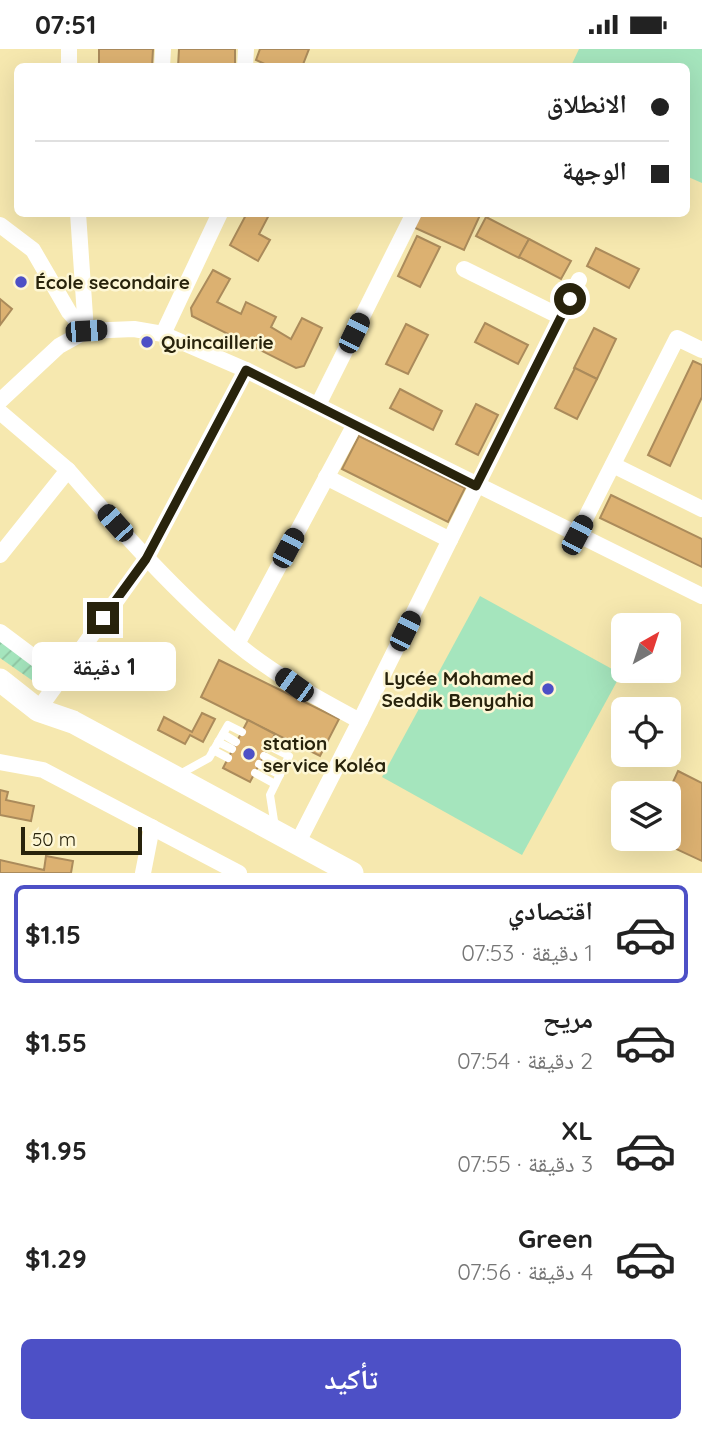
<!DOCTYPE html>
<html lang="ar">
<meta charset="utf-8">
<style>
body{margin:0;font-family:Quicksand,"Noto Naskh Arabic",sans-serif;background:#f6f6f6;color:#222;direction:rtl;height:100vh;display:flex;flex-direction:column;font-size:26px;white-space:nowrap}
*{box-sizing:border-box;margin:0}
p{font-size:23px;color:#767676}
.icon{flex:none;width:38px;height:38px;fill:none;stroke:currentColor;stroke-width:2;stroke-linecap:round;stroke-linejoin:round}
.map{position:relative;height:824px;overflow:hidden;direction:ltr}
.panel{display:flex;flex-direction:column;background:#fff;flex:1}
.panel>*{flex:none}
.top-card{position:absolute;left:14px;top:14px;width:676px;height:154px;border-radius:10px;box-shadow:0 7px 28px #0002;direction:rtl;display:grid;align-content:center;height:154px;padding:0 21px;background:#fff}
.needle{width:46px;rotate:39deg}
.fabs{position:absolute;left:611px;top:564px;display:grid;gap:14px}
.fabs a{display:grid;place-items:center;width:70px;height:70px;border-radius:10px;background:#fff;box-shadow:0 7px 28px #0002;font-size:35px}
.scale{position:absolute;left:21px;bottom:18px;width:121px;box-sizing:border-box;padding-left:7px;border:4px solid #28230c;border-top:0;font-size:19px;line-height:24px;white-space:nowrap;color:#28230c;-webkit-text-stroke:5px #fdf6d4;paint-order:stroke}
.end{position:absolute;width:32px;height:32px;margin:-16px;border:9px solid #28230c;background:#fff;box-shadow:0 0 0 4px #fff}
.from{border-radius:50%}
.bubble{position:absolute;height:49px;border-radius:10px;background:#fff;box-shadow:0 7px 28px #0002;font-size:23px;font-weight:700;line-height:49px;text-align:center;direction:rtl}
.car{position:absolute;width:21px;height:42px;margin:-21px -10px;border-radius:9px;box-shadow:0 0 5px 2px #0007;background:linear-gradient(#222 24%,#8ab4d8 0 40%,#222 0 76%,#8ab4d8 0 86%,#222 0)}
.top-card b{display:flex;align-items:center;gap:24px;height:66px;font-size:26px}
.top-card b+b{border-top:2px solid #e0e0e0}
.top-card i{width:18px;height:18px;background:#222}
ul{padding:12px 0 0;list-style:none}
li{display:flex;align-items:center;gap:21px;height:98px;margin:0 14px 10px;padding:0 7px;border:4px solid transparent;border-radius:10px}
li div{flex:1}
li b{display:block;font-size:26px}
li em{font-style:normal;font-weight:700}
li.active{border-color:#4d50c6}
li>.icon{width:63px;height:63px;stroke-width:1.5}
.primary-button{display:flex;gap:14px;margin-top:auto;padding:14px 21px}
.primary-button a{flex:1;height:80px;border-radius:10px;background:#4d50c6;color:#fff;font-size:28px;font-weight:700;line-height:80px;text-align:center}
.status{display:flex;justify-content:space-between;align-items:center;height:49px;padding:0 35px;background:#fff;direction:ltr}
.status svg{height:19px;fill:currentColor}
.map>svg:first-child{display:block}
.park{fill:#a5e5bd}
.garden{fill:url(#garden-furrows)}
.building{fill:#dcb171;stroke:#ab8b5b;stroke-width:2}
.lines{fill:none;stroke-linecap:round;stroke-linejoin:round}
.lane{stroke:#fff;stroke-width:8}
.street{stroke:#fff;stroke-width:16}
.secondary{stroke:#fff;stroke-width:23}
.route{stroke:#28230c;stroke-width:9}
.poi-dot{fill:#4d50c6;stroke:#fdf6d4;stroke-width:2.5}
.labels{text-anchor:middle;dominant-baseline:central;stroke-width:5;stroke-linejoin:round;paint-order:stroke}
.poi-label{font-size:19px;font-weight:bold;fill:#28230c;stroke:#fdf6d4;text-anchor:start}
</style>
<div class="status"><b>07:51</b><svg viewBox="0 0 49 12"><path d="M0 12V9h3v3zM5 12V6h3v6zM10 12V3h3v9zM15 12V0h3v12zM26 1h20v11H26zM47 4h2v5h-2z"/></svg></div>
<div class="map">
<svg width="702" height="824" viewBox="0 0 702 824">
<defs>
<pattern id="garden-furrows" width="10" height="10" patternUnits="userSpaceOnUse" patternTransform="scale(1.75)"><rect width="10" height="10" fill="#a5e5bd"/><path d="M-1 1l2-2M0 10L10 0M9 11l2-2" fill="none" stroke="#8ec4a1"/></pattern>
</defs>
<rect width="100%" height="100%" fill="#f6e8af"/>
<!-- park -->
<g class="park">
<polygon points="579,0 702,0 702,134 686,127 686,18 571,17"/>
<polygon points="480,547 621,625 522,806 382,728"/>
</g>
<!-- garden -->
<polygon class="garden" points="0,592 41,621 33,632 0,609"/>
<!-- building -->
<g class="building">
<polygon points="99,0 153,0 152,18 99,18"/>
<polygon points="179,0 235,0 235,18 178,18"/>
<polygon points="260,0 309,0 302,18 271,18 256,11"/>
<polygon points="247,164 270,164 259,185 270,191 258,212 230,196"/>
<polygon points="419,164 481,164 464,201 413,178"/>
<polygon points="486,168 529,190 519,209 476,187"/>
<polygon points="417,187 440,198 420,238 398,227"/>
<polygon points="529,190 571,212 561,230 519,208"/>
<polygon points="596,199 639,220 629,239 587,217"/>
<polygon points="213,221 230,230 217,253 241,265 246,253 276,268 271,278 291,290 302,269 322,279 304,317 296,319 192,267 191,259"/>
<polygon points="0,250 12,260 0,276"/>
<polygon points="485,274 528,296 518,315 475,293"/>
<polygon points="406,275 428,286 408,325 386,315"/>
<polygon points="594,279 616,290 597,330 574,319"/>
<polygon points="693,312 702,316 702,348 670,417 648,406"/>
<polygon points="575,319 597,330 577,370 555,359"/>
<polygon points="400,340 442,362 433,381 390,359"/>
<polygon points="476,355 498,366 478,406 456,395"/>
<polygon points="359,387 465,439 448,473 342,420"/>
<polygon points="611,446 702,490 702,518 600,469"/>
<polygon points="219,611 339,670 320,707 201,648"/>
<polygon points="202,664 215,670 203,693 190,686 185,695 158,681 164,668 192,683"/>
<polygon points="248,671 275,685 250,733 223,719"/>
<polygon points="678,722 702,734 702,812 659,792 660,789 668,789 668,744"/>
<polygon points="0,741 8,743 6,751 34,757 31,772 0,766"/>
<polygon points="46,807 73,812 71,824 0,824 0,811 44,821"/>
</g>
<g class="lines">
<!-- lane -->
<g class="lane">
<polyline points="223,685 236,693"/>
<polyline points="218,693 232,700"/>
<polyline points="269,697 289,707 270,746 275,778"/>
<polyline points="213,701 228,709"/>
<polyline points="264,707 284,718"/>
<polyline points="259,715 280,726"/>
<polyline points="255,724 275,735"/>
<polyline points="180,725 209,709 228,676 242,683"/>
</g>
<!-- street -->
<g class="street">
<polyline points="69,0 69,18"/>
<polyline points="162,18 163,0"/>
<polyline points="245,18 246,0"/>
<polyline points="78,164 86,282 134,280 163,285 246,321 702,547"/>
<polyline points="0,176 33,201 69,263 86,282 59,297 0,352"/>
<polyline points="464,220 561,268"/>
<polyline points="163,285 220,164"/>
<polyline points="318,356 414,164"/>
<polyline points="0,363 68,421 0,506"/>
<polyline points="613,416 702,460"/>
<path d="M68,421c53,61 107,122 169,174 38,31 80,54 123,77"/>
<polyline points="326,428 450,491"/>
<polyline points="577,486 677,289 702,301"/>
<polyline points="0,583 60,628"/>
<polyline points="237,595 354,377"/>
<polyline points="38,661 146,510 246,321"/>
<polyline points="0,713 43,721 239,824"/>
<polyline points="297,795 360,672 579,231"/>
<polyline points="143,824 152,778"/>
</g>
<!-- secondary -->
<polyline class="secondary" points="0,631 38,661 73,673 352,824"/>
</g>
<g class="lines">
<!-- route -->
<polyline class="route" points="103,569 146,510 246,321 476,437 570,250"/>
</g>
<!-- markers -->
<g class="poi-dot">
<circle cx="21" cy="233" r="7"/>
<circle cx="147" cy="293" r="7"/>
<circle cx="548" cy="640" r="7"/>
<circle cx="249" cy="705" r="7"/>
</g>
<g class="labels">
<!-- poi labels -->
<g class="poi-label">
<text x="35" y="233">École secondaire</text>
<text x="161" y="293">Quincaillerie</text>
<text x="534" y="629" text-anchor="end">Lycée Mohamed<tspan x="534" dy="22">Seddik Benyahia</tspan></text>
<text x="263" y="694">station<tspan x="263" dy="22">service Koléa</tspan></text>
</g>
</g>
</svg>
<div class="fabs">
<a><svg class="needle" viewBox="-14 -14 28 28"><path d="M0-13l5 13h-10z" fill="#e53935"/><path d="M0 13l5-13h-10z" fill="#767676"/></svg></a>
<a><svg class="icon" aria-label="locate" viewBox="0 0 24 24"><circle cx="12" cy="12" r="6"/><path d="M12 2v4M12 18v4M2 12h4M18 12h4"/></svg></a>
<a><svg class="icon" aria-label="layers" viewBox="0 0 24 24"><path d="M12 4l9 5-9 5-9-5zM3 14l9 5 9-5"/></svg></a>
</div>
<div class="scale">50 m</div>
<i class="end from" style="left:570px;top:250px"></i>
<i class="end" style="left:103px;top:569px"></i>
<div class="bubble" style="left:32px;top:593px;width:144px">1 دقيقة</div>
<i class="car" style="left:86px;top:282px;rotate:86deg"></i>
<i class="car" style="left:354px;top:284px;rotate:26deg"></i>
<i class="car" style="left:115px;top:474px;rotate:318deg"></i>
<i class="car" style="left:577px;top:486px;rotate:28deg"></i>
<i class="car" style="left:288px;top:499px;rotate:28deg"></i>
<i class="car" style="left:405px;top:582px;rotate:26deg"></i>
<i class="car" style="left:294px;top:636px;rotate:306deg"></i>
<div class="top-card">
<b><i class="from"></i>الانطلاق</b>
<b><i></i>الوجهة</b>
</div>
</div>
<section class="panel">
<ul>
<li class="active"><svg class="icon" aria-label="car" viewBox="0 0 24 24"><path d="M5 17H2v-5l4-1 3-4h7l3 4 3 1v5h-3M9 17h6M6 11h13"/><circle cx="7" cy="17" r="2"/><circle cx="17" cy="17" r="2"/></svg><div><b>اقتصادي</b><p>1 دقيقة · 07:53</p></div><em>$1.15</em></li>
<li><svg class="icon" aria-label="car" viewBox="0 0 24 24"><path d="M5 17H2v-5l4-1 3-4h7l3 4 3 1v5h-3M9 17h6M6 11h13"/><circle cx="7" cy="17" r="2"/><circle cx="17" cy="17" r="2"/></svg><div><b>مريح</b><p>2 دقيقة · 07:54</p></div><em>$1.55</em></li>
<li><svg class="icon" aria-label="car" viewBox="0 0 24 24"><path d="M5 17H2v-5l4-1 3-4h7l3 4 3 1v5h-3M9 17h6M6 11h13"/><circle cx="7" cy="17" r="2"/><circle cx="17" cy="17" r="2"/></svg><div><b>XL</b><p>3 دقيقة · 07:55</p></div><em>$1.95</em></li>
<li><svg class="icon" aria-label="car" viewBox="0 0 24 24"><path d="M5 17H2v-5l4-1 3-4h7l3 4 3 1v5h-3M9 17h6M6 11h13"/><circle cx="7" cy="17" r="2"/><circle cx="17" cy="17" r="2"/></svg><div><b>Green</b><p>4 دقيقة · 07:56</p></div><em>$1.29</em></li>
</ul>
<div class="primary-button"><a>تأكيد</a></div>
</section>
